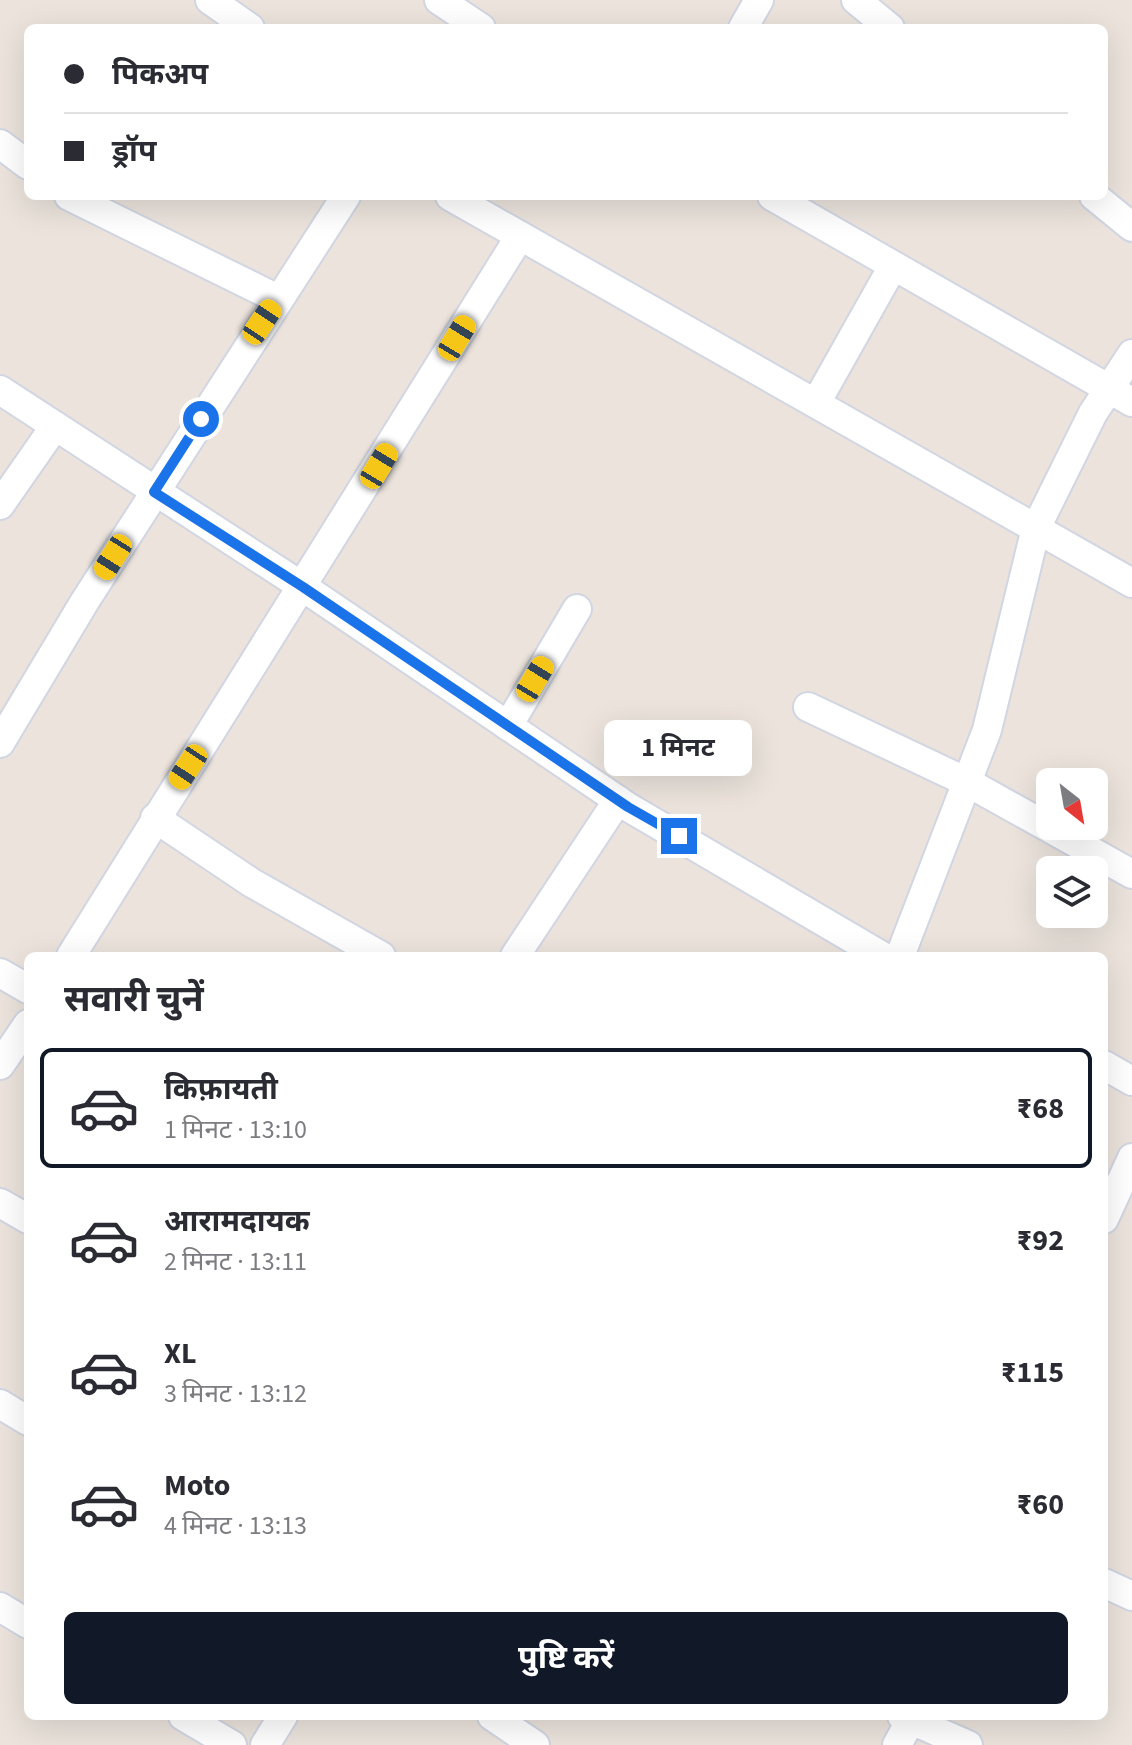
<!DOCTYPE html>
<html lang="hi">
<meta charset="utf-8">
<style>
body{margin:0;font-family:"Source Sans 3","Noto Sans Devanagari",sans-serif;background:#f2f2f3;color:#2b2b33;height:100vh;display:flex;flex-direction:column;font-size:30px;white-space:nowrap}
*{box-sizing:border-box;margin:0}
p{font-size:26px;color:#7c7c81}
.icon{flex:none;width:44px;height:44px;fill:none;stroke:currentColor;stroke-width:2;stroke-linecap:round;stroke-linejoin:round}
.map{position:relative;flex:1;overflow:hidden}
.drawer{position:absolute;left:24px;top:952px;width:1084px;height:768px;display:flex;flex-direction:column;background:#fff;border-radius:12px;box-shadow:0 8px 32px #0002}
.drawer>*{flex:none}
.hud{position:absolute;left:24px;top:24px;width:1084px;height:176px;border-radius:12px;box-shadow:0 8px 32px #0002;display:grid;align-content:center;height:176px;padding:0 40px;background:#fff}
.needle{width:52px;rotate:149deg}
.tools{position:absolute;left:1036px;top:768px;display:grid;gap:16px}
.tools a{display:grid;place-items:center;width:72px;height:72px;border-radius:12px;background:#fff;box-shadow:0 8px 32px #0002;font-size:40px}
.end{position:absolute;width:36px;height:36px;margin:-18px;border:10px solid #1a73e8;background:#fff;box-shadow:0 0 0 4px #fff}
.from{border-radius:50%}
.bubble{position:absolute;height:56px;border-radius:12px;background:#fff;box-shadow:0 8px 32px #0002;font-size:26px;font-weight:700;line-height:56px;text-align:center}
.car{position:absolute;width:24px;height:48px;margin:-24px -12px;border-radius:10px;box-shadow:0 0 6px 2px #0007;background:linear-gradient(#f5c518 24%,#345 0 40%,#f5c518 0 76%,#345 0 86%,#f5c518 0)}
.hud b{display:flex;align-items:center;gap:28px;height:76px;font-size:30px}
.hud b+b{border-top:2px solid #e1e1e2}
.hud i{width:20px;height:20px;background:#2b2b33}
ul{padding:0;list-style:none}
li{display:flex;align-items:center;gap:24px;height:120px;margin:0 16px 12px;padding:0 24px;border:4px solid transparent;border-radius:12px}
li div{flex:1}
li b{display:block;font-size:30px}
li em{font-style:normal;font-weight:700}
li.active{border-color:#111827}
li>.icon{width:72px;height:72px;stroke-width:1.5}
h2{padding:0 40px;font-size:36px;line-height:96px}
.action{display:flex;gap:16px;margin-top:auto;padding:16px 40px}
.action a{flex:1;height:92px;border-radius:12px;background:#111827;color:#fff;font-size:32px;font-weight:700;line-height:92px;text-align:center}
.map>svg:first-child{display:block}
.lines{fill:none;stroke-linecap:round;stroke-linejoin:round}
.minor-casing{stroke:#d1d6e2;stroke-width:32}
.minor{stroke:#fff;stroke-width:28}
.route{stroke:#1a73e8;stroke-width:10}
</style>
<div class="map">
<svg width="1132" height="1745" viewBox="0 0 1132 1745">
<rect width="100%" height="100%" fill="#ebe3dc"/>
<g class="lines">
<!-- minor casing -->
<g class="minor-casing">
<g id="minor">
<polyline points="210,0 250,28"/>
<polyline points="439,0 481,28"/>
<polyline points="856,0 890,28"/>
<polyline points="743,28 759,0"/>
<polyline points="0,144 28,165"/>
<polyline points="69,196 278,299"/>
<polyline points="450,196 1132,583"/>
<polyline points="772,196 1132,402"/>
<polyline points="1094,196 1132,227"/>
<polyline points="0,390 303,587 628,807 882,956"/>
<polyline points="816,403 893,266"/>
<polyline points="0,505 55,426"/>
<polyline points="808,707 967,782 1132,874"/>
<polyline points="508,726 577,609"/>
<polyline points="0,743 85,601 346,196"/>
<polyline points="155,818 252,883 381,956"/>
<polyline points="71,956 520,236"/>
<polyline points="515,956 618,800"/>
<polyline points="900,956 987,730 1036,528 1093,413 1132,354"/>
<polyline points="0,973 28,989"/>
<polyline points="0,1065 28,1024"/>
<polyline points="1104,1065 1132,1081"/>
<polyline points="0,1203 28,1219"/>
<polyline points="1104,1219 1132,1158"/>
<polyline points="0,1404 28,1421"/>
<polyline points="1104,1583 1132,1596"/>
<polyline points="0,1607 28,1624"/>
<polyline points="183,1716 232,1745"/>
<polyline points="492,1716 535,1745"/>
<polyline points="902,1716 968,1745"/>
<polyline points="265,1745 283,1716"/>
<polyline points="897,1745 913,1716"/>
</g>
</g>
<!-- minor -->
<use href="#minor" class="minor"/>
</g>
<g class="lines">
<!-- route -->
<polyline class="route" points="201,419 154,492 303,587 628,807 679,836"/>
</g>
</svg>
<div class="tools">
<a><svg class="needle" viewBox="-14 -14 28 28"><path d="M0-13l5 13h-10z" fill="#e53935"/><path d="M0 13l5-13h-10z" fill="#7c7c81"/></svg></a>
<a><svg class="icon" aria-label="layers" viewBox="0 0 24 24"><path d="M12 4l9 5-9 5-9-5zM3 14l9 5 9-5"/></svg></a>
</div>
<i class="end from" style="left:201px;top:419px"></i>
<i class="end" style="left:679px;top:836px"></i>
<div class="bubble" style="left:604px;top:720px;width:148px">1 मिनट</div>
<i class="car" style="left:262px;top:322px;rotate:34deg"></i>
<i class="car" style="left:457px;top:338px;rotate:31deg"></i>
<i class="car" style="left:379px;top:466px;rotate:31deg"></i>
<i class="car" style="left:113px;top:557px;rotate:212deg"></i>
<i class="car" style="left:535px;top:679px;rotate:31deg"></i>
<i class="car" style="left:188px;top:767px;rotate:213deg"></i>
<div class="hud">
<b><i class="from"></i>पिकअप</b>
<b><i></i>ड्रॉप</b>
</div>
<section class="drawer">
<h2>सवारी चुनें</h2>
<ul>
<li class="active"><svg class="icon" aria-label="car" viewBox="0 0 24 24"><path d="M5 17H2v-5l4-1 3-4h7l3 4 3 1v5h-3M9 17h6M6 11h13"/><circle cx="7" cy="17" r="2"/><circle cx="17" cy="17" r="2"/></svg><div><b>किफ़ायती</b><p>1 मिनट · 13:10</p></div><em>₹68</em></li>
<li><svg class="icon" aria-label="car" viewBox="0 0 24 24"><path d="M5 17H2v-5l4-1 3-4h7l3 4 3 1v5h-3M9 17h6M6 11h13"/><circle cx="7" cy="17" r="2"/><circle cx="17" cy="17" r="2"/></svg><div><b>आरामदायक</b><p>2 मिनट · 13:11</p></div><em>₹92</em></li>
<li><svg class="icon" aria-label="car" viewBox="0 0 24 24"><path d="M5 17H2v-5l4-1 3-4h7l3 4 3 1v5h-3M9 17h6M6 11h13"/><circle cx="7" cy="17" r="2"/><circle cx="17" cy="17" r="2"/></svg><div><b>XL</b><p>3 मिनट · 13:12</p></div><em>₹115</em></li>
<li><svg class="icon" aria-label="car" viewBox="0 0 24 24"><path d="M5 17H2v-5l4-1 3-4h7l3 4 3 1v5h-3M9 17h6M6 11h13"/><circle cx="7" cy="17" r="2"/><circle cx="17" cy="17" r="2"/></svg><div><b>Moto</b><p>4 मिनट · 13:13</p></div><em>₹60</em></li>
</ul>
<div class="action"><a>पुष्टि करें</a></div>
</section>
</div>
